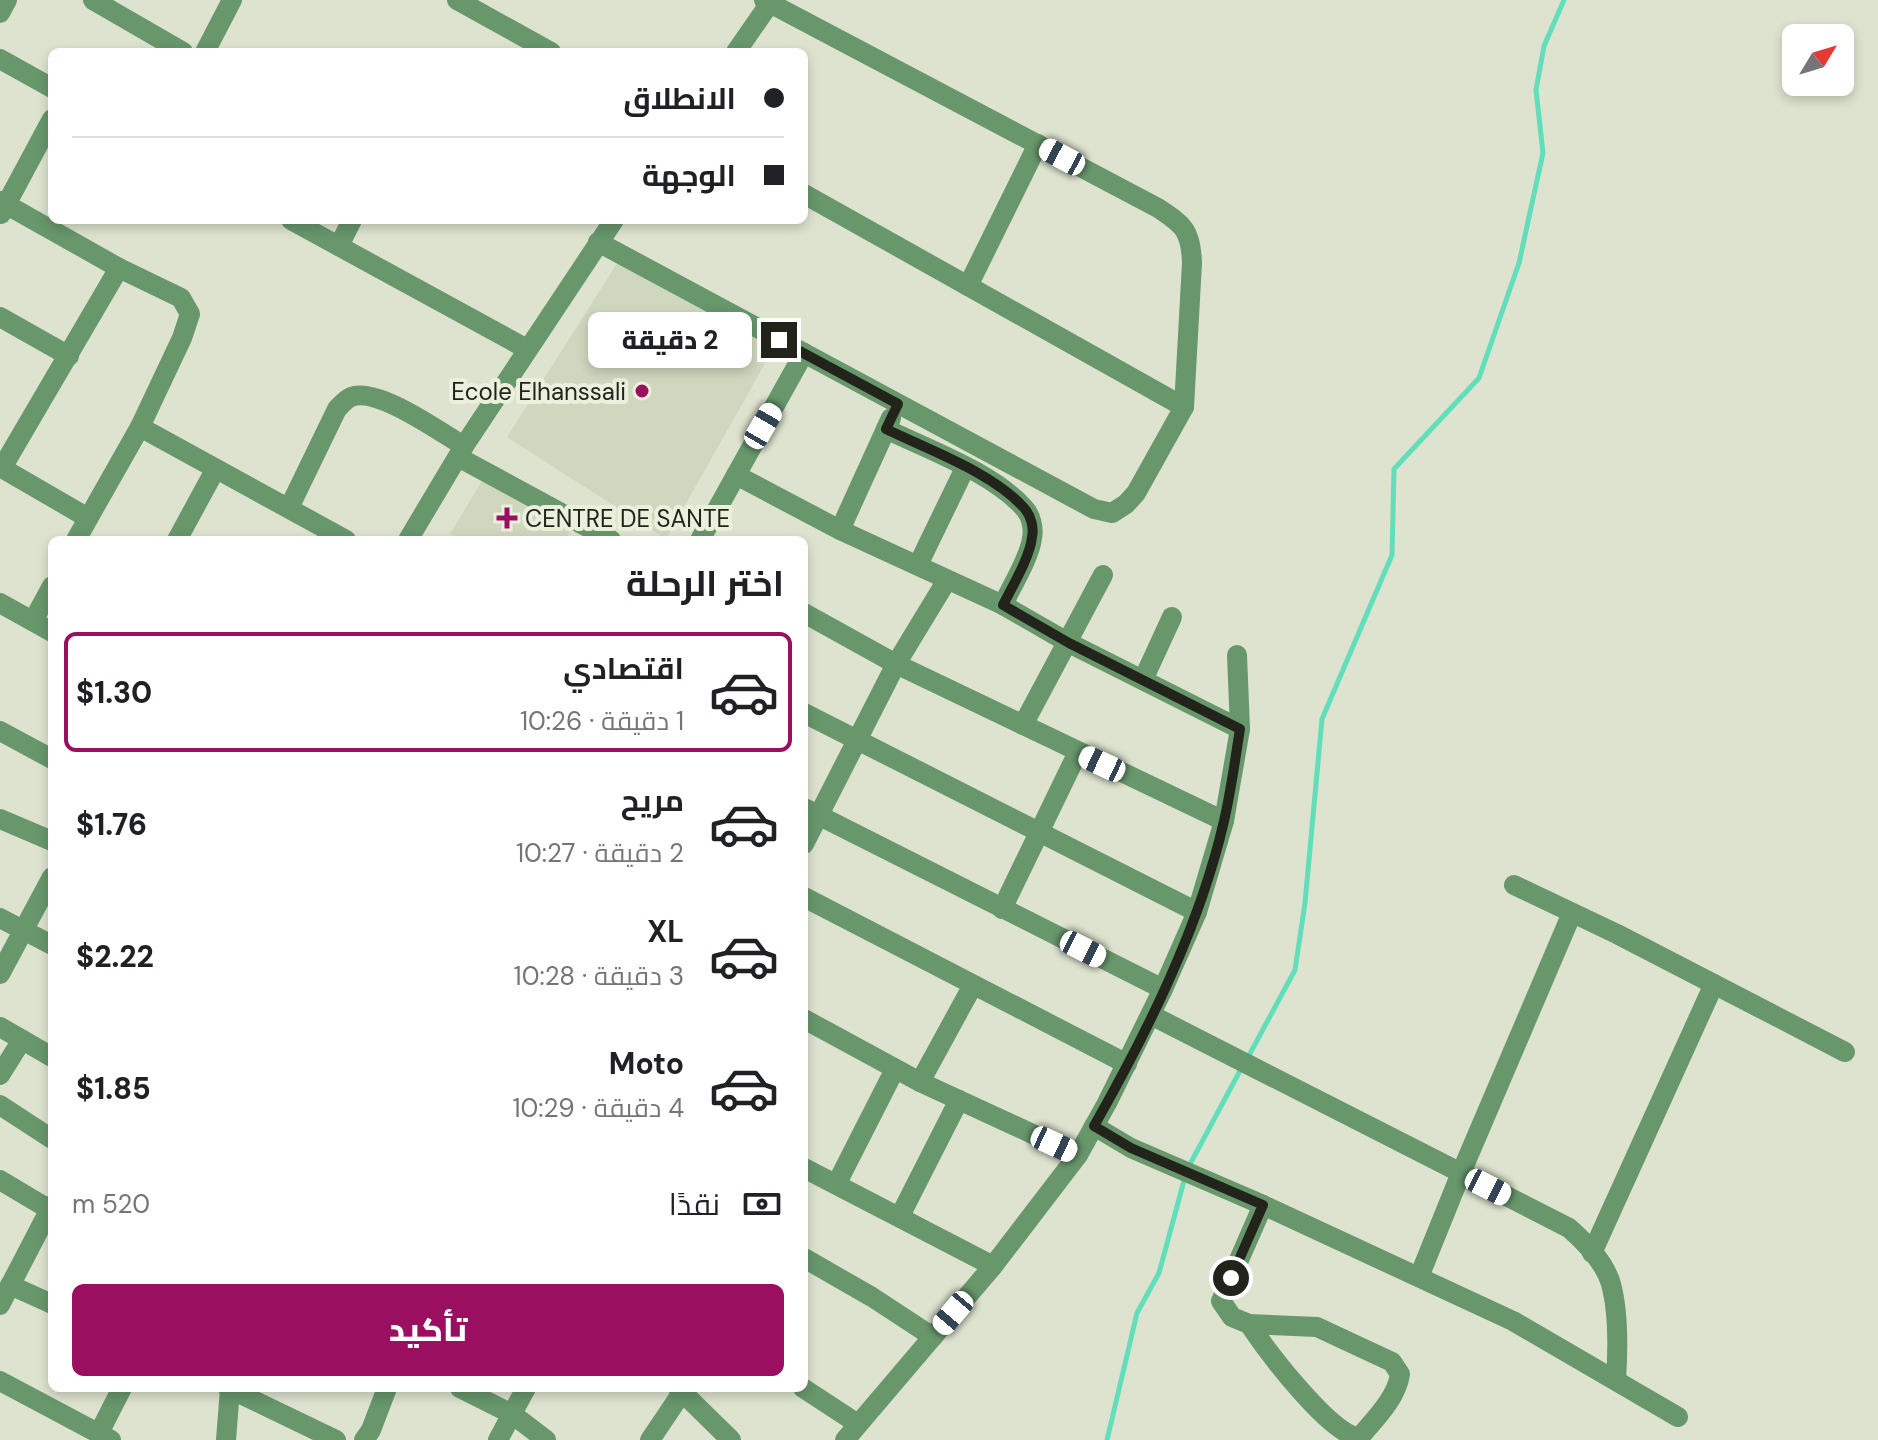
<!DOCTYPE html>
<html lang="ar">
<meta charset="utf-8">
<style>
body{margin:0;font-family:"DM Sans",Cairo,sans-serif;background:#f2f2f2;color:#202124;direction:rtl;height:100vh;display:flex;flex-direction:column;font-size:30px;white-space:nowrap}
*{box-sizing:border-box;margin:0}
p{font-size:26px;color:#757577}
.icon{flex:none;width:44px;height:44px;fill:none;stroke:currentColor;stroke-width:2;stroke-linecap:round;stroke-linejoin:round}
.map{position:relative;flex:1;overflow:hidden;direction:ltr}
.panel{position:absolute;left:48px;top:536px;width:760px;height:856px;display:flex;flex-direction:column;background:#fff;border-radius:12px;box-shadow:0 4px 12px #0003;direction:rtl}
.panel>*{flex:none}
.top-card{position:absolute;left:48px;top:48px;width:760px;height:176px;border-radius:12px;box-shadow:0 4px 12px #0003;direction:rtl;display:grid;align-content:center;height:176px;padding:0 24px;background:#fff}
.needle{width:52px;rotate:52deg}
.fabs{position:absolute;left:1782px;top:24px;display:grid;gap:16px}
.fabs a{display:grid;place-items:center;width:72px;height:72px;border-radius:12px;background:#fff;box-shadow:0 4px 12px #0003;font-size:40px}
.end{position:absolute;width:36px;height:36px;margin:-18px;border:10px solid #22241c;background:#fff;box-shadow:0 0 0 4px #fff}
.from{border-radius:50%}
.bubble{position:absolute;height:56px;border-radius:12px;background:#fff;box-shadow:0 4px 12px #0003;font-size:26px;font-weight:800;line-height:56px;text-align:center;direction:rtl}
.car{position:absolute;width:24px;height:48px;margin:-24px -12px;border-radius:10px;box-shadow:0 0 6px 2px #0007;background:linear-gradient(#fff 24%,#345 0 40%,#fff 0 76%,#345 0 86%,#fff 0)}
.top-card b{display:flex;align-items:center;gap:28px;height:76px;font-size:30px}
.top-card b+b{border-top:2px solid #e0e0e0}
.top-card i{width:20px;height:20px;background:#202124}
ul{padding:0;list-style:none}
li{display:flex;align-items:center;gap:24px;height:120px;margin:0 16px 12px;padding:0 8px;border:4px solid transparent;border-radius:12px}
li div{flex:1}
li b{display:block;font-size:30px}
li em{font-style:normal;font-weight:800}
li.selected{border-color:#9a0f60}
li>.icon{width:72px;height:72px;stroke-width:1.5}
h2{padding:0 24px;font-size:36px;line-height:96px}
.pay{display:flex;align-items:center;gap:20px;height:88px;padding:0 24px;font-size:30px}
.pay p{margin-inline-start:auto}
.action{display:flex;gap:16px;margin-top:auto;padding:16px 24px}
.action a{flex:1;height:92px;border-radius:12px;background:#9a0f60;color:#fff;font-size:32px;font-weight:800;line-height:92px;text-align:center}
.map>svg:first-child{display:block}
.built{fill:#cfd8be}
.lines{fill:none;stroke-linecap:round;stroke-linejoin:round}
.stream{stroke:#62debb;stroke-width:5}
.minor{stroke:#68976c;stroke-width:20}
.route{stroke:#22241c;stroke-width:10}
.poi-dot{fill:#9a0f60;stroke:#eaf0dc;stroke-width:3}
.labels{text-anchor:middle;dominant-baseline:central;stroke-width:8;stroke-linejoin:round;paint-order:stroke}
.poi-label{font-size:24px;fill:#22241c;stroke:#eaf0dc;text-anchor:end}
</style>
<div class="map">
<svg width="1878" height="1440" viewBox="0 0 1878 1440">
<rect width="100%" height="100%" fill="#dde3cf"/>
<!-- built -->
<g class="built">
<polygon points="619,260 775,346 666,539 507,437"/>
<polygon points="483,479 572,528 565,540 462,540 450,534"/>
</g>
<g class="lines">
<!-- stream -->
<g class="stream">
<polyline points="1247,1059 1295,970 1305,903 1322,719 1392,555 1394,469 1479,378 1519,263 1543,153 1536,90 1544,46 1564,0"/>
<polyline points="1188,1168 1242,1067"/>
<polyline points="1107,1440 1137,1313 1159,1273 1185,1177"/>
</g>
<!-- minor -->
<g class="minor">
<polyline points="93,0 183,52"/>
<polyline points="457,0 551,52"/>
<polyline points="0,13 7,0"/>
<polyline points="205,52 232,0"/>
<polyline points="736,52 772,0"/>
<polyline points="0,59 52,88"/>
<polyline points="804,194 1184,407"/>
<polyline points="0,201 119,268 181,298 190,314 182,338 140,427 76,540"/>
<polyline points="1,214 52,119"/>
<polyline points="291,220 527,349"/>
<path d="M598,242l496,267 18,4 14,-9 10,-11 48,-86 8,-144c-1,-32 -8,-38 -34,-55l-394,-208"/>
<polyline points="339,246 352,220"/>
<polyline points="968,286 1038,144"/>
<polyline points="0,317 69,356"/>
<polyline points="140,427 346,540"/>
<path d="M886,429c43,21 108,44 139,80 6,7 9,19 7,29 -2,19 -21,49 -29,67"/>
<polyline points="458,457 611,540"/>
<polyline points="0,467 88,518"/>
<polyline points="2,468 119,268"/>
<polyline points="736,475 840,530 1003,605 1069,643 1240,729"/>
<path d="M289,508l48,-99c4,-4 9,-10 14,-12 26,-11 90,36 113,49"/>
<polyline points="840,530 891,418"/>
<polyline points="177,540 215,470"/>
<polyline points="408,540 464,446 614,220"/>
<polyline points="700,540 804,353"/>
<polyline points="918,565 965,468"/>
<polyline points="0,603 52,632"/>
<polyline points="804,613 896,664 1224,821"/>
<polyline points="33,621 52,586"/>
<polyline points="1143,680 1172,617"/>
<polyline points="804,713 1197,912"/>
<polyline points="1023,725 1103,575"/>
<polyline points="0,731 52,759"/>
<polyline points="804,808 1163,989"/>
<polyline points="0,819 52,841"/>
<polyline points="804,844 896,664 947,580"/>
<polyline points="1514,885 1617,934 1845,1052"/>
<polyline points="804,897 1127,1064"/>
<polyline points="1002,909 1078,752"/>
<polyline points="0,918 52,945"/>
<polyline points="0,974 52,877"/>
<path d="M1151,1015l418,213c16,14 36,35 42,56 8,30 7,66 5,96"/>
<polyline points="804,1019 920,1082 1078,1155"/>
<polyline points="0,1027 52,1057"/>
<polyline points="0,1075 22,1040"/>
<polyline points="920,1082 973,985"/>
<polyline points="0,1105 52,1139"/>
<polyline points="1094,1126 1131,1148 1263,1205 1513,1321 1678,1417"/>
<polyline points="804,1168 993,1266"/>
<polyline points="0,1180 52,1211"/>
<polyline points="837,1183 895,1069"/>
<polyline points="900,1216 959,1100"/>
<polyline points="1592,1253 1714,984"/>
<polyline points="804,1258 872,1297 933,1337"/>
<polyline points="1419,1277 1461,1173 1572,913"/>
<polyline points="10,1285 52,1304"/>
<polyline points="0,1305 52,1205"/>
<path d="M1249,1324c18,27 79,108 110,114 15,-18 38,-40 41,-64l-8,-12 -75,-35 -68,-3 -17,-7 -11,-16 42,-96"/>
<polyline points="0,1381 111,1440"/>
<polyline points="228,1388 336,1440"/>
<polyline points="460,1388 512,1414 546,1440"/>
<polyline points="678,1388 731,1440"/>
<polyline points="803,1388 858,1424"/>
<polyline points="99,1433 122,1388"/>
<polyline points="226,1440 230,1389"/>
<polyline points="364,1440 371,1430 387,1388"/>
<polyline points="498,1440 526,1388"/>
<polyline points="650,1440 685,1388"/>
<polyline points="845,1440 993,1266 1078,1155 1107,1103 1163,989 1197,912 1224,821 1240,729 1237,655"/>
</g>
</g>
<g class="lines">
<!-- route -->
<path class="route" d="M779,340l119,64 -12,25c43,21 108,44 139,80 6,7 9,19 7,28 -2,20 -20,50 -29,68l66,38 171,86c-5,31 -9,62 -16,92 -24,105 -77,212 -130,305l37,22 132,57 -32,73"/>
</g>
<!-- markers -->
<g class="poi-dot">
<circle cx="642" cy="391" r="8"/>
<path d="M503 506h8v8h8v8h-8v8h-8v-8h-8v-8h8z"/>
</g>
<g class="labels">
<!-- poi labels -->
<g class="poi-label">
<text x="626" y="391">Ecole Elhanssali</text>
<text x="525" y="518" text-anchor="start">CENTRE DE SANTE</text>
</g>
</g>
</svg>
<div class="fabs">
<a><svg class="needle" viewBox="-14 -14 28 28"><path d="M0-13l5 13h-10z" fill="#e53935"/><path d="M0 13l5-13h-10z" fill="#757577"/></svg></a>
</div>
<i class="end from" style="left:1231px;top:1278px"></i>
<i class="end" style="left:779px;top:340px"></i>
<div class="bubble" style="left:588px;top:312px;width:164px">2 دقيقة</div>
<i class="car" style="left:1062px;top:157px;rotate:298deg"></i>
<i class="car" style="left:763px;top:426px;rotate:30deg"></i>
<i class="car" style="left:1102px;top:764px;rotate:295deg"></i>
<i class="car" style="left:1083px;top:949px;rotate:117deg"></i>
<i class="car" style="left:1054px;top:1144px;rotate:115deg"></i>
<i class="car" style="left:1488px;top:1187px;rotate:117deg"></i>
<i class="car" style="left:953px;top:1313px;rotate:220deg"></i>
<div class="top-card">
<b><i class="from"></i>الانطلاق</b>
<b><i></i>الوجهة</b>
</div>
<section class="panel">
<h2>اختر الرحلة</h2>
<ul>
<li class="selected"><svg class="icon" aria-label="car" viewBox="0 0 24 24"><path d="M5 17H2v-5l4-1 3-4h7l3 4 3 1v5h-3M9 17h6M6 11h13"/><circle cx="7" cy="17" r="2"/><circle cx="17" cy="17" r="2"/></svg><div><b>اقتصادي</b><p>1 دقيقة · 10:26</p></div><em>$1.30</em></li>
<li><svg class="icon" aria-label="car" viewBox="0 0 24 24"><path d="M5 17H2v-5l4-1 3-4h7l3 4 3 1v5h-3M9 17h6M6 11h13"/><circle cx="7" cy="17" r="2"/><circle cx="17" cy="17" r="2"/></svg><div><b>مريح</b><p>2 دقيقة · 10:27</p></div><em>$1.76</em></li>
<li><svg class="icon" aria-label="car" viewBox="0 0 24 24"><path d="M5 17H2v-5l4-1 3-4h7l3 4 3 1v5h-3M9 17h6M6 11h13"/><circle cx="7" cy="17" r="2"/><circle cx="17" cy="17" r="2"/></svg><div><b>XL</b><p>3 دقيقة · 10:28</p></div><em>$2.22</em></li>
<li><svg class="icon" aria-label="car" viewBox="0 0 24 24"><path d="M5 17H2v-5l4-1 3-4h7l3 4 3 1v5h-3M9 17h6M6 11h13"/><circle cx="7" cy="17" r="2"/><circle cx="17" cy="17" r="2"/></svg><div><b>Moto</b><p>4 دقيقة · 10:29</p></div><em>$1.85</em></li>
</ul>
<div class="pay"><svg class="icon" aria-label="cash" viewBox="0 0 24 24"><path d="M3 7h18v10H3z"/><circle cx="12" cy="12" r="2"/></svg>نقدًا<p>520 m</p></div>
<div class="action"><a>تأكيد</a></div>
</section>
</div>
